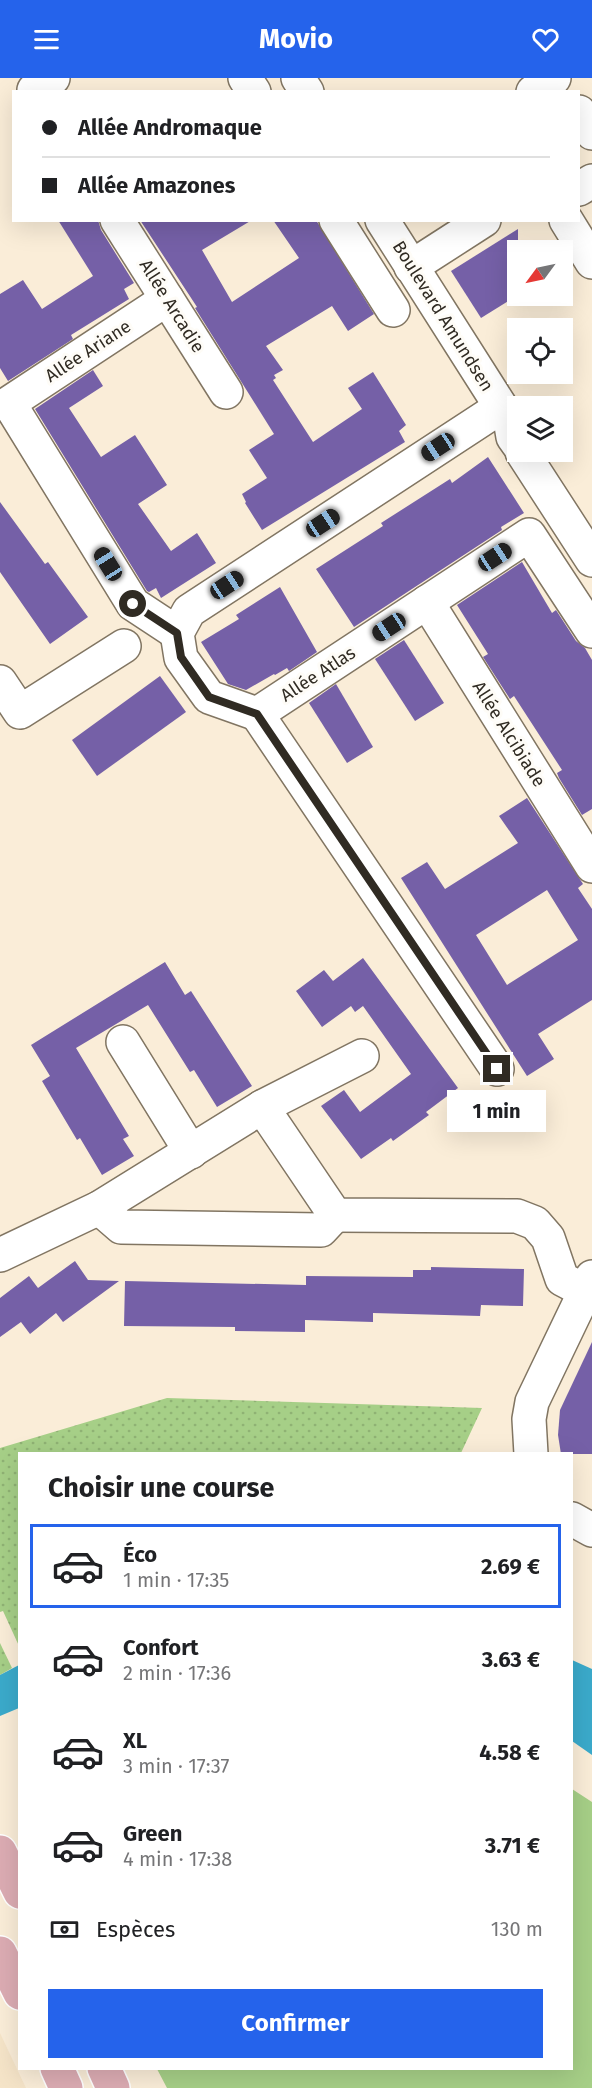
<!DOCTYPE html>
<html lang="fr">
<meta charset="utf-8">
<style>
body{margin:0;font-family:"Fira Sans",sans-serif;background:#f6f6f6;color:#202124;height:100vh;display:flex;flex-direction:column;font-size:22px;white-space:nowrap}
*{box-sizing:border-box;margin:0}
p{font-size:20px;color:#757577}
.icon{flex:none;width:33px;height:33px;fill:none;stroke:currentColor;stroke-width:2;stroke-linecap:round;stroke-linejoin:round}
.map{position:relative;flex:1;overflow:hidden}
.panel{position:absolute;left:18px;top:1374px;width:555px;height:618px;display:flex;flex-direction:column;background:#fff;border-radius:0px;box-shadow:0 6px 24px #0002}
.panel>*{flex:none}
.banner{position:absolute;left:12px;top:12px;width:568px;height:132px;border-radius:0px;box-shadow:0 6px 24px #0002;display:grid;align-content:center;height:132px;padding:0 30px;background:#fff}
.needle{width:39px;rotate:237deg}
.buttons{position:absolute;left:507px;top:162px;display:grid;gap:12px}
.buttons a{display:grid;place-items:center;width:66px;height:66px;border-radius:0px;background:#fff;box-shadow:0 6px 24px #0002;font-size:30px}
.end{position:absolute;width:27px;height:27px;margin:-14px;border:8px solid #302b23;background:#fff;box-shadow:0 0 0 3px #fff}
.from{border-radius:50%}
.bubble{position:absolute;height:42px;border-radius:0px;background:#fff;box-shadow:0 6px 24px #0002;font-size:20px;font-weight:700;line-height:42px;text-align:center}
.car{position:absolute;width:18px;height:36px;margin:-18px -9px;border-radius:8px;box-shadow:0 0 4px 2px #0007;background:linear-gradient(#222 24%,#8ab4d8 0 40%,#222 0 76%,#8ab4d8 0 86%,#222 0)}
.banner b{display:flex;align-items:center;gap:21px;height:57px;font-size:22px}
.banner b+b{border-top:2px solid #e0e0e0}
.banner i{width:15px;height:15px;background:#202124}
ul{padding:0;list-style:none}
li{display:flex;align-items:center;gap:18px;height:84px;margin:0 12px 9px;padding:0 18px;border:3px solid transparent;border-radius:0px}
li div{flex:1}
li b{display:block;font-size:22px}
li em{font-style:normal;font-weight:700}
li.active{border-color:#2563eb}
li>.icon{width:54px;height:54px;stroke-width:1.5}
h2{padding:0 30px;font-size:27px;line-height:72px}
.pay{display:flex;align-items:center;gap:15px;height:66px;padding:0 30px;font-size:22px}
.pay p{margin-inline-start:auto}
.primary-button{display:flex;gap:12px;margin-top:auto;padding:12px 30px}
.primary-button a{flex:1;height:69px;border-radius:0px;background:#2563eb;color:#fff;font-size:24px;font-weight:700;line-height:69px;text-align:center}
header{display:flex;justify-content:space-between;align-items:center;height:78px;padding:0 30px;background:#2563eb;color:#fff;font-size:27px;font-weight:700}
.map>svg:first-child{display:block}
.built{fill:#f5e4c8}
.grass{fill:url(#grass-dots)}
.garden{fill:#a6cf87}
.water{fill:#3baacb}
.building{fill:#7560a7;fill-rule:evenodd}
.lines{fill:none;stroke-linecap:round;stroke-linejoin:round}
.minor-casing{stroke:#817562;stroke-width:36}
.major-casing{stroke:#fff;stroke-width:36}
.minor{stroke:#fff;stroke-width:33}
.major{stroke:#dcacb3;stroke-width:33}
.route{stroke:#302b23;stroke-width:8}
.labels{text-anchor:middle;dominant-baseline:central;stroke-width:6;stroke-linejoin:round;paint-order:stroke}
.street-label{font-size:18px;fill:#302b23;stroke:#fefcf7}
</style>
<header><svg class="icon" aria-label="menu" viewBox="0 0 24 24"><path d="M4 6h16M4 12h16M4 18h16"/></svg>Movio<svg class="icon" aria-label="heart" viewBox="0 0 24 24"><path d="M12 20l-8-8c-3-5 5-10 8-4 3-6 11-1 8 4z"/></svg></header>
<div class="map">
<svg width="592" height="2010" viewBox="0 0 592 2010">
<defs>
<pattern id="grass-dots" width="8" height="8" patternUnits="userSpaceOnUse" patternTransform="scale(1.5)"><rect width="8" height="8" fill="#a6cf87"/><path d="M2 2h.1M6 6h.1" fill="none" stroke="#8fb274" stroke-width="1.8" stroke-linecap="round"/></pattern>
</defs>
<rect width="100%" height="100%" fill="#faedd8"/>
<!-- built -->
<polygon class="built" points="0,1955 26,2010 0,2010"/>
<!-- grass -->
<g class="grass">
<polygon points="167,1320 482,1330 461,1375 20,1376 19,1568 3,1533 0,1534 0,1370"/>
<polygon points="0,1565 12,1590 0,1597"/>
</g>
<!-- garden -->
<polygon class="garden" points="572,1711 592,1724 592,2010 167,2010 157,1991 572,1990"/>
<!-- water -->
<g class="water">
<polygon points="572,1582 592,1591 592,1677 572,1663"/>
<polygon points="19,1587 19,1630 0,1638 0,1597"/>
</g>
<!-- building -->
<g class="building">
<polygon points="58,142 98,142 101,152 134,205 124,211 129,221 71,257 73,261 8,303 0,290 0,216 23,202 42,231 93,198"/>
<polygon points="140,142 252,142 202,172 232,224 299,180 273,142 316,142 374,236 348,253 332,228 266,268 283,292 274,297 276,300 273,302 313,364 362,331 348,310 373,294 406,347 399,353 405,364 262,452 245,425 246,424 242,416 267,400 249,372 274,356 195,230 197,229"/>
<polygon points="518,151 518,217 481,240 451,193"/>
<polygon points="93,292 103,308 69,330 101,379 135,357 167,407 138,426 171,473 197,455 216,485 161,520 156,510 149,514 147,513 35,331"/>
<polygon points="488,379 524,435 501,449 502,452 354,549 316,491 383,448 381,445 450,401 452,405"/>
<polygon points="0,424 45,486 48,484 88,539 50,566 0,494"/>
<polygon points="522,484 552,535 556,532 576,563 585,570 592,582 592,731 582,737 559,700 557,695 562,692 514,618 510,621 483,579 488,576 457,527"/>
<polygon points="280,509 317,574 289,593 287,590 275,597 274,596 246,612 228,606 201,564 239,541 236,537"/>
<polygon points="404,562 444,625 415,643 375,581"/>
<polygon points="160,598 186,634 97,698 72,662"/>
<polygon points="336,606 373,669 347,685 309,625"/>
<path d="M527,720l56,86 -5,4 14,21v91l-54,34 16,25 -27,17 -126,-198 26,-16 18,27 73,-46 -19,-27zM547,812l31,50 -71,45 -31,-50z"/>
<polygon points="363,880 458,1010 426,1034 429,1037 393,1063 391,1060 361,1081 321,1028 344,1012 360,1034 411,996 363,928 355,934 351,928 322,949 296,913 324,892 333,903"/>
<polygon points="165,884 185,917 191,913 252,1008 217,1029 194,992 190,994 148,927 76,970 129,1058 123,1061 134,1078 102,1097 80,1060 77,1062 42,1003 50,998 31,967"/>
<polygon points="75,1183 88,1202 119,1203 63,1244 56,1235 30,1256 21,1244 0,1259 0,1220 29,1198 38,1210"/>
<polygon points="431,1189 524,1191 523,1228 481,1227 480,1238 373,1235 373,1244 305,1242 305,1254 235,1253 235,1249 124,1248 125,1203 306,1207 306,1198 413,1199 413,1192 431,1192"/>
<polygon points="592,1264 592,1376 561,1376 558,1357 560,1332"/>
</g>
<g class="lines">
<!-- minor casing -->
<g class="minor-casing">
<g id="minor">
<polyline points="245,0 254,14"/>
<polyline points="298,0 307,14"/>
<polyline points="34,12 53,0"/>
<polyline points="533,14 554,0"/>
<polyline points="579,34 592,55"/>
<polyline points="579,111 592,103"/>
<polyline points="117,142 226,314"/>
<polyline points="336,142 393,232"/>
<polyline points="382,142 501,329 511,347 513,359 518,366"/>
<polyline points="566,142 592,184"/>
<polyline points="411,189 484,142"/>
<polyline points="167,221 9,325 133,526 177,555"/>
<polyline points="522,374 592,482"/>
<polyline points="427,524 592,788"/>
<polyline points="0,604 20,634 124,568"/>
<polyline points="257,636 209,619 181,580 177,555 189,533 501,329"/>
<polyline points="257,636 529,457 592,553"/>
<polyline points="257,636 497,991"/>
<polyline points="123,964 191,1074"/>
<polyline points="262,1029 335,1137 517,1138 535,1145 548,1160 562,1201 585,1213"/>
<polyline points="99,1130 121,1149 321,1152 335,1137"/>
<polyline points="0,1177 99,1130 262,1029 362,978"/>
<polyline points="531,1376 529,1341 532,1324 592,1199"/>
<polyline points="572,1441 592,1452"/>
</g>
</g>
<!-- major casing -->
<g class="major-casing">
<g id="major">
<polyline points="0,1774 20,1814"/>
<polyline points="0,1875 20,1915"/>
<polyline points="57,1990 66,2010"/>
<polyline points="104,1990 113,2010"/>
</g>
</g>
<!-- minor -->
<use href="#minor" class="minor"/>
<!-- major -->
<use href="#major" class="major"/>
</g>
<g class="lines">
<!-- route -->
<polyline class="route" points="133,526 177,555 181,579 209,619 257,636 497,991"/>
</g>
<g class="labels">
<!-- street labels -->
<g class="street-label">
<text transform="translate(172 228) rotate(58)">Allée Arcadie</text>
<text transform="translate(443 238) rotate(58)">Boulevard Amundsen</text>
<text transform="translate(88 273) rotate(-33)">Allée Ariane</text>
<text transform="translate(318 596) rotate(-33)">Allée Atlas</text>
<text transform="translate(509 656) rotate(58)">Allée Alcibiade</text>
</g>
</g>
</svg>
<div class="buttons">
<a><svg class="needle" viewBox="-14 -14 28 28"><path d="M0-13l5 13h-10z" fill="#e53935"/><path d="M0 13l5-13h-10z" fill="#757577"/></svg></a>
<a><svg class="icon" aria-label="locate" viewBox="0 0 24 24"><circle cx="12" cy="12" r="6"/><path d="M12 2v4M12 18v4M2 12h4M18 12h4"/></svg></a>
<a><svg class="icon" aria-label="layers" viewBox="0 0 24 24"><path d="M12 4l9 5-9 5-9-5zM3 14l9 5 9-5"/></svg></a>
</div>
<i class="end from" style="left:133px;top:526px"></i>
<i class="end" style="left:497px;top:991px"></i>
<div class="bubble" style="left:447px;top:1012px;width:99px">1 min</div>
<i class="car" style="left:438px;top:369px;rotate:237deg"></i>
<i class="car" style="left:323px;top:445px;rotate:57deg"></i>
<i class="car" style="left:495px;top:479px;rotate:57deg"></i>
<i class="car" style="left:108px;top:486px;rotate:328deg"></i>
<i class="car" style="left:227px;top:507px;rotate:57deg"></i>
<i class="car" style="left:389px;top:549px;rotate:237deg"></i>
<div class="banner">
<b><i class="from"></i>Allée Andromaque</b>
<b><i></i>Allée Amazones</b>
</div>
<section class="panel">
<h2>Choisir une course</h2>
<ul>
<li class="active"><svg class="icon" aria-label="car" viewBox="0 0 24 24"><path d="M5 17H2v-5l4-1 3-4h7l3 4 3 1v5h-3M9 17h6M6 11h13"/><circle cx="7" cy="17" r="2"/><circle cx="17" cy="17" r="2"/></svg><div><b>Éco</b><p>1 min · 17:35</p></div><em>2.69 €</em></li>
<li><svg class="icon" aria-label="car" viewBox="0 0 24 24"><path d="M5 17H2v-5l4-1 3-4h7l3 4 3 1v5h-3M9 17h6M6 11h13"/><circle cx="7" cy="17" r="2"/><circle cx="17" cy="17" r="2"/></svg><div><b>Confort</b><p>2 min · 17:36</p></div><em>3.63 €</em></li>
<li><svg class="icon" aria-label="car" viewBox="0 0 24 24"><path d="M5 17H2v-5l4-1 3-4h7l3 4 3 1v5h-3M9 17h6M6 11h13"/><circle cx="7" cy="17" r="2"/><circle cx="17" cy="17" r="2"/></svg><div><b>XL</b><p>3 min · 17:37</p></div><em>4.58 €</em></li>
<li><svg class="icon" aria-label="car" viewBox="0 0 24 24"><path d="M5 17H2v-5l4-1 3-4h7l3 4 3 1v5h-3M9 17h6M6 11h13"/><circle cx="7" cy="17" r="2"/><circle cx="17" cy="17" r="2"/></svg><div><b>Green</b><p>4 min · 17:38</p></div><em>3.71 €</em></li>
</ul>
<div class="pay"><svg class="icon" aria-label="cash" viewBox="0 0 24 24"><path d="M3 7h18v10H3z"/><circle cx="12" cy="12" r="2"/></svg>Espèces<p>130 m</p></div>
<div class="primary-button"><a>Confirmer</a></div>
</section>
</div>
